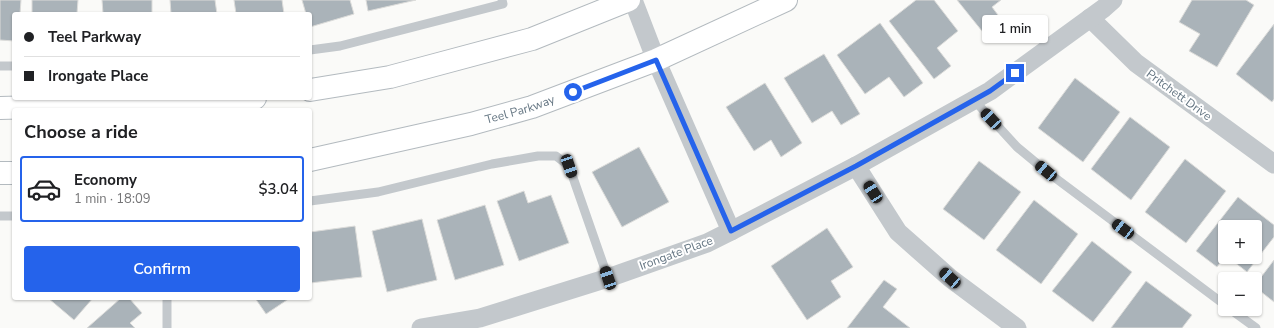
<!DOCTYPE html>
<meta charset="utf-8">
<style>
body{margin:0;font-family:"Nunito Sans",sans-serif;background:#f6f6f6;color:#202124;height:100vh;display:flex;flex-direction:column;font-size:15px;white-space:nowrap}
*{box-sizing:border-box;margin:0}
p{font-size:13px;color:#757577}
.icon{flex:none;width:22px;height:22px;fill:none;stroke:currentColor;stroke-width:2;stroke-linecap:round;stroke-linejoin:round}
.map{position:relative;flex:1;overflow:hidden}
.details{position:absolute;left:12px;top:108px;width:300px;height:192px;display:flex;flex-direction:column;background:#fff;border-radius:4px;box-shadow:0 1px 3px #0004}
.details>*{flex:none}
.top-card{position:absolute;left:12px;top:12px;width:300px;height:88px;border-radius:4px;box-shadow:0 1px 3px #0004;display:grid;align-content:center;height:88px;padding:0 12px;background:#fff}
.fabs{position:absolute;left:1218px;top:220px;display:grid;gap:8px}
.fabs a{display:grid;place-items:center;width:44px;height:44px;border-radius:4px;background:#fff;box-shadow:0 1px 3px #0004;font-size:20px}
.end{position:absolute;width:18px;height:18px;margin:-9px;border:5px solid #2563eb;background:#fff;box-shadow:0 0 0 2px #fff}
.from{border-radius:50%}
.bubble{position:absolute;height:28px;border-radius:4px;background:#fff;box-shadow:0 1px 3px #0004;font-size:13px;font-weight:600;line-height:28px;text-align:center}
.car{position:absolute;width:12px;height:24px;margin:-12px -6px;border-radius:5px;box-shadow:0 0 3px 1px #0007;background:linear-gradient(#222 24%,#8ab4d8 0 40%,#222 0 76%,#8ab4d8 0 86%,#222 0)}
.top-card b{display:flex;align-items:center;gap:14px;height:38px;font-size:15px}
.top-card b+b{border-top:1px solid #e0e0e0}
.top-card i{width:10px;height:10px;background:#202124}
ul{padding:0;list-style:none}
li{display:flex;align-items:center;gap:12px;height:66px;margin:0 8px 6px;padding:0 4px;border:2px solid #e0e0e0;border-radius:4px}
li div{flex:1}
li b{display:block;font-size:15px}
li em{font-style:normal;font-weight:600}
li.current{border-color:#2563eb}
li>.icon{width:36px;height:36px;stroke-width:1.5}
h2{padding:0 12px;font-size:18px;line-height:48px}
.cta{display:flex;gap:8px;margin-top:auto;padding:8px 12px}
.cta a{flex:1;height:46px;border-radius:4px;background:#2563eb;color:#fff;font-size:16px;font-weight:600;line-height:46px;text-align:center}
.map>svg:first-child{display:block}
.building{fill:#aab3b9;stroke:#dcdcda}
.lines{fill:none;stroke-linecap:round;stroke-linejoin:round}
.secondary-casing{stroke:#b3babf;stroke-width:24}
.lane{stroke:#c3c8cc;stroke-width:9}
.street{stroke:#c3c8cc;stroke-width:19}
.secondary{stroke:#fff;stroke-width:22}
.route{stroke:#2563eb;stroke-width:5}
.labels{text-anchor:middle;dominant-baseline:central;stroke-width:4;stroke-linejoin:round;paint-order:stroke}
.street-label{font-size:12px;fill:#657683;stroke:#fff}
</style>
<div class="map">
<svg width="1274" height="328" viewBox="0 0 1274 328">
<rect width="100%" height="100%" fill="#fafaf8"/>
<!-- building -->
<g class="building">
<polygon points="0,0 21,0 20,14 14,14 14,41 0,40"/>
<polygon points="32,0 78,0 77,14 32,14"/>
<polygon points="102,0 152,0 152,14 103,14"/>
<polygon points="170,0 215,0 217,14 171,14"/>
<polygon points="234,0 282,0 284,14 236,14"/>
<polygon points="302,0 350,0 354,14 310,27 310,14 306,14"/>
<polygon points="366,0 416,0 368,11"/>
<polygon points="916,0 934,0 958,31 937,48 951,66 934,79 889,21"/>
<polygon points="957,0 1001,0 992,7 1007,27 990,41"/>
<polygon points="1192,0 1246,0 1254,5 1217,67 1189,51 1200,34 1179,22"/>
<polygon points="880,23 923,83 904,97 889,77 865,94 837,55"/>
<polygon points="1274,24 1274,99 1272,102 1236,74"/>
<polygon points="824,54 860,114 841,125 832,111 812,123 784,78"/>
<polygon points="1075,78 1120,112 1083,162 1038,128"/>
<polygon points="765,83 802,143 781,157 771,140 754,151 726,107"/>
<polygon points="1130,117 1170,147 1131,200 1091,169"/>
<polygon points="639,147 669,202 622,227 592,172"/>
<polygon points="1185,159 1226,191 1186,243 1145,212"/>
<polygon points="979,161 1021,192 984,240 943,209"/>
<polygon points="524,191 528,203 551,195 569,243 519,261 497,201"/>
<polygon points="1238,197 1274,225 1274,237 1247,272 1228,257 1255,257 1255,227 1225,227 1225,256 1217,267 1196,251"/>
<polygon points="1034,200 1078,234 1041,284 996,250"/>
<polygon points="485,205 504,265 455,280 437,220"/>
<polygon points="422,219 437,280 387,292 372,231"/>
<polygon points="355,226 362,277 310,283 310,232"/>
<polygon points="827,228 853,267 831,281 841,297 807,320 771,266"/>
<polygon points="1092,241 1132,272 1093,322 1052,291"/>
<polygon points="1274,260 1274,302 1255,287 1255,285"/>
<polygon points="884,280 897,289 883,307 910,328 847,328"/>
<polygon points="1146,281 1192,315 1182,328 1111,328"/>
<polygon points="48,298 93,298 74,320"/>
<polygon points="121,298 129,298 142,313 130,323 135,328 87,328"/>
<polygon points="255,298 290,298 266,314"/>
</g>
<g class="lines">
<!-- secondary casing -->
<g class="secondary-casing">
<g id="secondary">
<polyline points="310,90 390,77 532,39 629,0"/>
<polyline points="0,108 74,106 189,108 255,98"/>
<path id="s1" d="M310,160l161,-36 61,-17 124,-47 130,-60"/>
<polyline points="0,173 14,173"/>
</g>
</g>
<!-- lane -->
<g class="lane">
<polyline points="310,50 340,46 503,4 502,0"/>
<polyline points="0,66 14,66"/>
<polyline points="974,100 1017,147 1046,171 1225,305"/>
<polyline points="310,201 378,192 492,164 538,156 556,156 569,166 608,278"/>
<polyline points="0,216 14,216"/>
<polyline points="167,298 167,328"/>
<polyline points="1230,309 1256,328"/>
</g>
<!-- street -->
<g class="street">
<polyline points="633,0 656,60 731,231"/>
<polyline points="1090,18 1136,63 1274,164"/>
<polyline points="856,166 898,232 950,278 1017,328"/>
<polyline points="421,328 480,318 608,278 707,243 731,231 856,166 990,91 1104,8 1113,0"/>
</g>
<!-- secondary -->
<use href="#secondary" class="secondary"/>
</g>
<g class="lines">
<!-- route -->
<polyline class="route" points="573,92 656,60 731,231 856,166 990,91 1015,73"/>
</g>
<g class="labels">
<!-- street labels -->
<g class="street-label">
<text transform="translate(1179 95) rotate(36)">Pritchett Drive</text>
<text stroke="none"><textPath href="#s1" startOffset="216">Teel Parkway</textPath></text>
<text transform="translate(676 253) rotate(-20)">Irongate Place</text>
</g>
</g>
</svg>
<div class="fabs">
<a>+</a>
<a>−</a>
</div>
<i class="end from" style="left:573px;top:92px"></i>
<i class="end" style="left:1015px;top:73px"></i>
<div class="bubble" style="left:982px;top:15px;width:66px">1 min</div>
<i class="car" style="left:991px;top:119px;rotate:317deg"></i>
<i class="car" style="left:569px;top:166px;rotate:161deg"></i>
<i class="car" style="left:1046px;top:171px;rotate:310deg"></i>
<i class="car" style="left:873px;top:192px;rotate:327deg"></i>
<i class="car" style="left:1123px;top:229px;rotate:307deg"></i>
<i class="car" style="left:608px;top:278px;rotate:341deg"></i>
<i class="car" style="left:950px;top:278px;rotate:312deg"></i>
<div class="top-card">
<b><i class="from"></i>Teel Parkway</b>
<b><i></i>Irongate Place</b>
</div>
<section class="details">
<h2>Choose a ride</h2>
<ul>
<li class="current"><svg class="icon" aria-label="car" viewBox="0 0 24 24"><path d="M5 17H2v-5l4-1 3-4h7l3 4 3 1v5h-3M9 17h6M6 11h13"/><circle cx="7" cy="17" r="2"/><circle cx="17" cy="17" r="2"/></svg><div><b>Economy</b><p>1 min · 18:09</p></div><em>$3.04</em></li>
</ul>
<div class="cta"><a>Confirm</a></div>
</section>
</div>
